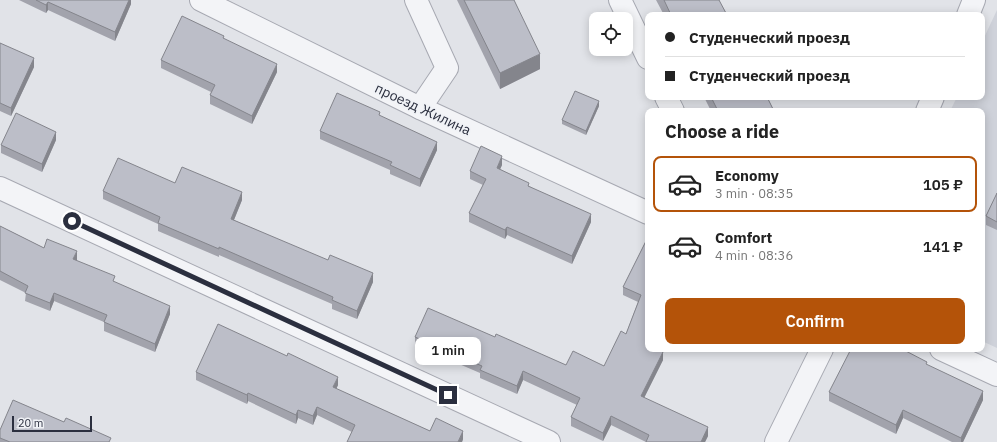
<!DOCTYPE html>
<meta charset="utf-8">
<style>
body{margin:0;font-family:"IBM Plex Sans",sans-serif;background:#f6f6f6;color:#222;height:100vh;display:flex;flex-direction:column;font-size:15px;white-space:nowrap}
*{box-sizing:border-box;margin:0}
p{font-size:13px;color:#767676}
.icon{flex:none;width:22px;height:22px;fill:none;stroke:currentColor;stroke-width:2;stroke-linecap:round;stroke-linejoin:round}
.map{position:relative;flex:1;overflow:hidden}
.details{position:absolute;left:645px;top:108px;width:340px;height:244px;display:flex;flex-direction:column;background:#fff;border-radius:8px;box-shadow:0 2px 10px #0003}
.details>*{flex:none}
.hud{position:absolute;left:645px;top:12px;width:340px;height:88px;border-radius:8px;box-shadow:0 2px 10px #0003;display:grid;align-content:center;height:88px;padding:0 20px;background:#fff}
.buttons{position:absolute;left:589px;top:12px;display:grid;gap:8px}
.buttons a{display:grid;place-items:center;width:44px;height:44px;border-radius:8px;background:#fff;box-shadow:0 2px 10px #0003;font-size:20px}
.scale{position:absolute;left:12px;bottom:10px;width:80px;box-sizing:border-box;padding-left:4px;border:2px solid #2b2f3f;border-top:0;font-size:11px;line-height:14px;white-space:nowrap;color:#2b2f3f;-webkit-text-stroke:3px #f0f2f6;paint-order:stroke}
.end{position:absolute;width:18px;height:18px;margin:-9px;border:5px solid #2b2f3f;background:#fff;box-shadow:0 0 0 2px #fff}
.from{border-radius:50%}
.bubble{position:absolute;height:28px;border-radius:8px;background:#fff;box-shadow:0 2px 10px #0003;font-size:13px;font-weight:600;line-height:28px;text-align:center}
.hud b{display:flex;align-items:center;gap:14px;height:38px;font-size:15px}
.hud b+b{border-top:1px solid #e0e0e0}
.hud i{width:10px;height:10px;background:#222}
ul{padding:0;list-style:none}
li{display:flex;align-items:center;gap:12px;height:56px;margin:0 8px 6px;padding:0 12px;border:2px solid transparent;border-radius:8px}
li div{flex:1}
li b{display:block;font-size:15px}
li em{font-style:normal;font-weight:600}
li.selected{border-color:#b45309}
li>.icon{width:36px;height:36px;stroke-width:1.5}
h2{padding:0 20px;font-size:18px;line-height:48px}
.button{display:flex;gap:8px;margin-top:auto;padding:8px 20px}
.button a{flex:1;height:46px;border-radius:8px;background:#b45309;color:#fff;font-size:16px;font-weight:600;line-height:46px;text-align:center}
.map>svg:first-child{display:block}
.built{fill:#cfd2da}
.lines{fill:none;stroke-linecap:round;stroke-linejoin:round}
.minor-casing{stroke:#a7a9b2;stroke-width:24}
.minor{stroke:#f3f4f7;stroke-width:22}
.wall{fill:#a2a3ac}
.shaded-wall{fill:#84858c}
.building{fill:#bcbec8;stroke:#84858c}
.route{stroke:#2b2f3f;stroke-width:5}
.labels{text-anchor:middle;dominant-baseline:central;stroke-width:3.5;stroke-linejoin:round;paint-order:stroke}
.street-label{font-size:14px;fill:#2b2f3f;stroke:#f0f2f6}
</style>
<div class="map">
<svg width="997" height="442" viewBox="0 0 997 442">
<rect width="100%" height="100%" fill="#e1e3e8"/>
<!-- built -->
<polygon class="built" points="997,10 997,348 982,341 982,111 950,111 957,97 982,97 982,42"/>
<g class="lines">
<!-- minor casing -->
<g class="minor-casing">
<g id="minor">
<polyline points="201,0 420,108 648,213"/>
<polyline points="416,0 447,68 420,108"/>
<polyline points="620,0 648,58"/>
<polyline points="968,15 974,0"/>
<polyline points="666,97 673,111"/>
<polyline points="927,111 933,97"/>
<polyline points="0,188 549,442"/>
<polyline points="941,349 997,375"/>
<polyline points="776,442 822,349"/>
</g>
</g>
<!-- minor -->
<use href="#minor" class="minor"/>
</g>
<!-- wall -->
<g class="wall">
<polygon points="19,0 131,0 131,4 115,41 48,10 46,13"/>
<polygon points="457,0 514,0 540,69 500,89"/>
<polygon points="656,0 719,0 727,15 664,15"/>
<polygon points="224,39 277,72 252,124 210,104 210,95 211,92 161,68 161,60"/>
<polygon points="0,43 34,67 11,116 0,111"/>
<polygon points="704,97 767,97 774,111 711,111"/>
<polygon points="599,106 586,135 562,124 562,120"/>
<polygon points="380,116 437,150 420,187 390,174 390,170 320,139 320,131"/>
<polygon points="56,140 42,172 1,153 1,145"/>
<polygon points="502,165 500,169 591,222 572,264 507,235 505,239 469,222 469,213 483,185 470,179 470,171"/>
<polygon points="175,183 242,200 234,220 373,282 357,319 332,309 332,304 219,255 219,257 158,231 158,224 103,199 103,191"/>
<polygon points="997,193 997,230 986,225 986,216"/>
<polygon points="0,226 44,248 77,260 76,260 170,314 155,352 104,331 104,322 54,301 50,311 25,301 26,293 0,280"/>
<polygon points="646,241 648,349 663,360 644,398 708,436 705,442 646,442 611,425 603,441 571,426 571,417 577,405 523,380 517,394 480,378 480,373 415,345 415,337 495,337 566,365 604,366 626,334 638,302 623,295 623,287"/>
<polygon points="927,365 983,400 963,442 952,442 903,418 896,434 829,401 829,392"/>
<polygon points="196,372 338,385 336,389 430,431 463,439 462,442 347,442 352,432 317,415 313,425 298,418 296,424 248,401 247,404 196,380"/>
<polygon points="0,430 111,442 0,442"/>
</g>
<!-- shaded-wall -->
<g class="shaded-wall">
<polygon points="129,0 131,0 131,4 115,41 115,32"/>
<polygon points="48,2 48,10 46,13 46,5"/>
<polygon points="540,54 540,69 500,89 500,73"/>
<polygon points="34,58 34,67 11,116 11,108"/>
<polygon points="277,64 277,72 252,124 252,116"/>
<polygon points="599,101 599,106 586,135 586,131"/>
<polygon points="56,132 56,140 42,172 42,164"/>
<polygon points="437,142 437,150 420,187 420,179"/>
<polygon points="502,156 502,165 497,176 497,168"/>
<polygon points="242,192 242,200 231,227 231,219"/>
<polygon points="591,214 591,222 572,264 572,256"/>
<polygon points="507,227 507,235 505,239 505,230"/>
<polygon points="77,251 77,260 73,267 73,259"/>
<polygon points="373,273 373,282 357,319 357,311"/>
<polygon points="54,293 54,301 50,311 50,303"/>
<polygon points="170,306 170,314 155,352 155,344"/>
<polygon points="663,352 663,360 641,404 641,396"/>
<polygon points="523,371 523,380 517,394 517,386"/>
<polygon points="338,377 338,385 333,396 333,387"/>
<polygon points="983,391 983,400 963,442 961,442 961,438"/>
<polygon points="248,393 248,401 247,404 247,395"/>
<polygon points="317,407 317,415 313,425 313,416"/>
<polygon points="298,410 298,418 296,424 296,415"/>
<polygon points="903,410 903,418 896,434 896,425"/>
<polygon points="611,416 611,425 603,441 603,433"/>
<polygon points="708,427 708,436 705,442 701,442"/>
<polygon points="463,431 463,439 462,442 458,442"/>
</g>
<!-- building -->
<g class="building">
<polygon points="36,0 129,0 115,32 48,2 46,5"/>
<polygon points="464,0 514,0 540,54 500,73"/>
<polygon points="664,0 719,0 727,15 671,15"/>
<polygon points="182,16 224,36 223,38 277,64 252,116 210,95 215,85 161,60"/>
<polygon points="0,43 34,58 11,108 0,103"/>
<polygon points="575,91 599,101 586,131 562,120"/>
<polygon points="337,93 380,112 379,115 437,142 420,179 390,165 392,162 320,131"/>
<polygon points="711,97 767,97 774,111 718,111"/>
<polygon points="16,113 56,132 42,164 1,145"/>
<polygon points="481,146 502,156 497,168 529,183 528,186 591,214 572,256 507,227 505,230 469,213 486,179 470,171"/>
<polygon points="118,158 175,183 182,167 242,192 231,219 328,260 330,255 373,273 357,311 332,300 333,297 219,247 219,249 158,223 160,217 103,191"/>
<polygon points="997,193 997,222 986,216"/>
<polygon points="0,226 44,248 47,239 77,251 73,259 115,276 113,281 170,306 155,344 104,322 107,315 54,293 50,303 25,293 28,286 0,271"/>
<polygon points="646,241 648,242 648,340 646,344 648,344 648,349 657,349 663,352 641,396 708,427 701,442 646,442 649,435 611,416 603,433 571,417 580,398 523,371 517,386 480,370 482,366 415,337 428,308 495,337 496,334 566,365 573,351 604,366 621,331 626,334 641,295 623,287"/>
<polygon points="218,324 287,356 288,353 338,377 333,387 430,431 436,418 463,431 458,442 347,442 355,425 317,407 313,416 298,410 296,415 248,393 247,395 196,372"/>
<polygon points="851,349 902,349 927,362 926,364 983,391 961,438 903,410 896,425 829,392"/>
<polygon points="13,400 64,422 66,418 111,438 109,442 10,442 0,438 0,430"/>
</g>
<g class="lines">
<!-- route -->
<polyline class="route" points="72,221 448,395"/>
</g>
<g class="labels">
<!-- street labels -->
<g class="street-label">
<text transform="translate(423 109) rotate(25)">проезд Жилина</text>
</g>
</g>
</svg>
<div class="buttons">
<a><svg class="icon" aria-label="locate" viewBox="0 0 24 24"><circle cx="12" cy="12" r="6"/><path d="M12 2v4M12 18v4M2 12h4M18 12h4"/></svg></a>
</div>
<div class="scale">20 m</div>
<i class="end from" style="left:72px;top:221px"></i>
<i class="end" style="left:448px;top:395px"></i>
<div class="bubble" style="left:415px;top:337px;width:66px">1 min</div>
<div class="hud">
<b><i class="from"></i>Студенческий проезд</b>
<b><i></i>Студенческий проезд</b>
</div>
<section class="details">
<h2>Choose a ride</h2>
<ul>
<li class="selected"><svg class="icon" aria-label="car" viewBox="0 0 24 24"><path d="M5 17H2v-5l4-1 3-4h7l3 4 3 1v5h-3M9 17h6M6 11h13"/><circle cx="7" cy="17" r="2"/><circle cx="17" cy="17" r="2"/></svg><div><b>Economy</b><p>3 min · 08:35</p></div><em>105 ₽</em></li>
<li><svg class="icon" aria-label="car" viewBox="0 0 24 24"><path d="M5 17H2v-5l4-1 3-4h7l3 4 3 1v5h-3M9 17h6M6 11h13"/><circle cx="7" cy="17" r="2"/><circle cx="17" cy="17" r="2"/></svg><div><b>Comfort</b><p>4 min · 08:36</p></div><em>141 ₽</em></li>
</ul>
<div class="button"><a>Confirm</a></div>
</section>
</div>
